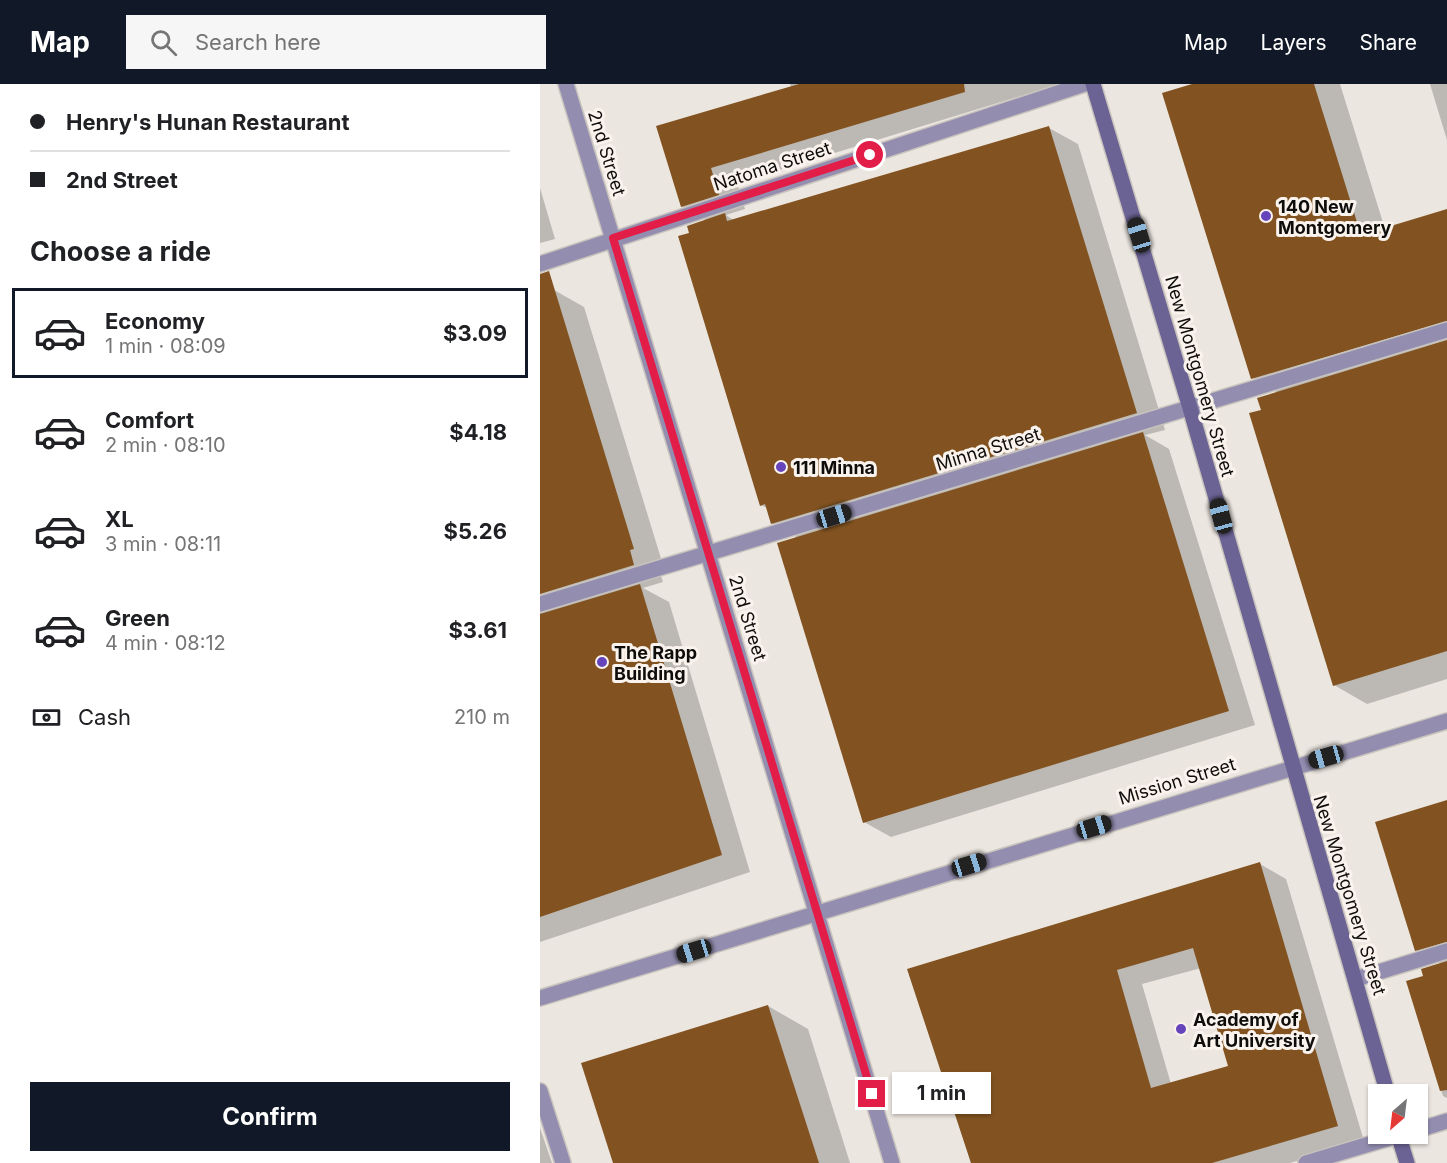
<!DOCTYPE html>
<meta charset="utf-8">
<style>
body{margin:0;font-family:Inter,sans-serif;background:#f6f6f6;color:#202124;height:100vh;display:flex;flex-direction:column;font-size:22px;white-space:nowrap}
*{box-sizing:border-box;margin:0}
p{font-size:20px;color:#757577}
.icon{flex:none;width:33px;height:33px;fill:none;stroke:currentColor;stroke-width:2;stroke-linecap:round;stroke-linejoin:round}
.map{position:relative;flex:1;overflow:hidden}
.side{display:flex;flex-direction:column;background:#fff;width:540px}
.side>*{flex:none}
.top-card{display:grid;align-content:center;height:132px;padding:0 30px;background:#fff}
.needle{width:39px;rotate:208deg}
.fabs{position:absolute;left:828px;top:1000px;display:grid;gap:12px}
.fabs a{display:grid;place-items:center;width:60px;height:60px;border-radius:0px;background:#fff;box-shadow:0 2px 4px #0004;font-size:30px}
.end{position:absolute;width:27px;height:27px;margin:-14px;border:8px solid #e11d48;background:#fff;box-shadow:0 0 0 3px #fff}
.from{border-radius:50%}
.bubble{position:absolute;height:42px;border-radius:0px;background:#fff;box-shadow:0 2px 4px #0004;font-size:20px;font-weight:700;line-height:42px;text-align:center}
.car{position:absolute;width:18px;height:36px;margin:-18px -9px;border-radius:8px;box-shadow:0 0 4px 2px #0007;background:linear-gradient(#222 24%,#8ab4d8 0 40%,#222 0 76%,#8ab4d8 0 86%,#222 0)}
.top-card b{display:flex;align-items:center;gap:21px;height:57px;font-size:22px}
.top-card b+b{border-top:2px solid #e0e0e0}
.top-card i{width:15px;height:15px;background:#202124}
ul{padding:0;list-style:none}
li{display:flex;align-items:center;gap:18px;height:90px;margin:0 12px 9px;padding:0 18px;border:3px solid transparent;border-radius:0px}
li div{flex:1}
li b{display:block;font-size:22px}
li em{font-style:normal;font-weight:700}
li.on{border-color:#111827}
li>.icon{width:54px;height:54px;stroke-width:1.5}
h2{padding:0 30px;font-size:27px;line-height:72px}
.pay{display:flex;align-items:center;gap:15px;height:66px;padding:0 30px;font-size:22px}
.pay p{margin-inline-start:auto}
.action{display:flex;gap:12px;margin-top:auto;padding:12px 30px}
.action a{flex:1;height:69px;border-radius:0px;background:#111827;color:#fff;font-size:24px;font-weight:700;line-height:69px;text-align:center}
header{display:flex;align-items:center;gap:36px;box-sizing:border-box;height:84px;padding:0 30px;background:#111827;color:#fff}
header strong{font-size:28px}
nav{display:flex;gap:33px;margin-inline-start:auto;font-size:21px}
.search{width:420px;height:54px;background:#f6f6f6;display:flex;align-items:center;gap:15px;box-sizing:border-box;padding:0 21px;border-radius:0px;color:#757577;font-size:22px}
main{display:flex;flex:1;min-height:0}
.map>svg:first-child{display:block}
.shadow{fill:#0003;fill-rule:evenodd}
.building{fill:#825320;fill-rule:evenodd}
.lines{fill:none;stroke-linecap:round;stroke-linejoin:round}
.service-casing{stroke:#c9c3be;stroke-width:18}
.minor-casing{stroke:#c9c3be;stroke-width:18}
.tertiary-casing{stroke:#c9c3be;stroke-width:18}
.secondary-casing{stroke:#c9c3be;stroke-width:18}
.service{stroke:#938eb0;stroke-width:15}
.minor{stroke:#938eb0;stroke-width:15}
.tertiary{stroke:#938eb0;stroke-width:15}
.secondary{stroke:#6b6394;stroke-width:15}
.route{stroke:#e11d48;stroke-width:8}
.poi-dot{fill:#6543bb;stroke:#faf3ed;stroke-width:2}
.labels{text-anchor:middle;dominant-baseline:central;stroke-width:6;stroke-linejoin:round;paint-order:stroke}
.street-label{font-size:18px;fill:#0f0d0b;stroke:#faf3ed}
.poi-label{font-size:18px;font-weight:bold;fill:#0f0d0b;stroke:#faf3ed;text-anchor:start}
</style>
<header>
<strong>Map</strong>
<div class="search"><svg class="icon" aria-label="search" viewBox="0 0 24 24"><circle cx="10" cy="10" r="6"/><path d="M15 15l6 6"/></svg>Search here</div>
<nav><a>Map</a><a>Layers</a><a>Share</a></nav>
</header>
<main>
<section class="side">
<div class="top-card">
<b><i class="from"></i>Henry's Hunan Restaurant</b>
<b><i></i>2nd Street</b>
</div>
<h2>Choose a ride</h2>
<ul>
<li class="on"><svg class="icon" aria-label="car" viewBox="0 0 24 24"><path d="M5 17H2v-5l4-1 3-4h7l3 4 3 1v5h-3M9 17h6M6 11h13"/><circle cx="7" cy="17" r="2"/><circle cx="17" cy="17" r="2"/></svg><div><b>Economy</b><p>1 min · 08:09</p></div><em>$3.09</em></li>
<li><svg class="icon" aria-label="car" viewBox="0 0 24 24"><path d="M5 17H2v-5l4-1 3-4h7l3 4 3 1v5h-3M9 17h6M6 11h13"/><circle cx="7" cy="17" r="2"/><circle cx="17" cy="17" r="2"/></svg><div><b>Comfort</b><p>2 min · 08:10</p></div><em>$4.18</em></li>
<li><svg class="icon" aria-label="car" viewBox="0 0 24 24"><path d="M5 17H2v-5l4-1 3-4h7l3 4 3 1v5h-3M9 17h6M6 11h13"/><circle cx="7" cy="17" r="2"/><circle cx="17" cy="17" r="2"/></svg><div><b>XL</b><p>3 min · 08:11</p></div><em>$5.26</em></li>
<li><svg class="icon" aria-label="car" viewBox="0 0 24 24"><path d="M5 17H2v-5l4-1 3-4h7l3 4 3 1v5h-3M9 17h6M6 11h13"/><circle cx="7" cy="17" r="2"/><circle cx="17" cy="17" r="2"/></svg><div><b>Green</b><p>4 min · 08:12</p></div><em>$3.61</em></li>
</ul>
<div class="pay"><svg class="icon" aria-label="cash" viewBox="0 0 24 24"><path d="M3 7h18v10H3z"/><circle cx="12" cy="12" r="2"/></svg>Cash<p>210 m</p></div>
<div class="action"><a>Confirm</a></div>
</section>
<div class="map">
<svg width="907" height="1079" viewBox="0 0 907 1079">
<rect width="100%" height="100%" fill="#ece6e0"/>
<!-- shadow -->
<g class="shadow">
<polygon points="250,0 520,0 197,99 205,125 186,131 195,137 509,44 538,60 625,346 605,351 629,365 715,641 351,753 324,738 258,454 232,439 227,424 221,421 151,150 167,137 142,122 118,43 251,4"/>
<polygon points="657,0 800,0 845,145 907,126 907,595 827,620 794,601 723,327 738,309 713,294"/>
<polygon points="890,0 907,0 907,56"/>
<polygon points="0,104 15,155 0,159"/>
<polygon points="14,206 44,223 123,481 118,483 123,498 103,504 129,518 210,788 0,858 0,210"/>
<polygon points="907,718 907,1014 903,1012 867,898 885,893 901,880 876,866"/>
<path d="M720,780l26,15 78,262 -74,22h-319l-62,-193zM661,884l29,99 -59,17 -29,-100z"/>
<polygon points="228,922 268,945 310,1079 74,1079"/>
<polygon points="0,1044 12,1079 0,1079"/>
</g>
<!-- building -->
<g class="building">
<polygon points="259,0 424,0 425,8 171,84 179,111 141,123 116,42"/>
<polygon points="652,0 774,0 821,151 907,125 907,237 711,295 622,9"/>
<polygon points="509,42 597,329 231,440 225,420 220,422 138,152 149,149 147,142 185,129 187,137"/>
<polygon points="9,187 94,465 90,466 94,481 0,510 0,190"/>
<polygon points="907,256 907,567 793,602 709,329 721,326 717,314"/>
<polygon points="603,348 689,627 323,739 237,459"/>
<polygon points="100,500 182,771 0,833 0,530"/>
<polygon points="907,716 907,858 875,867 835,738"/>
<path d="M720,778l78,264 -126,37h-241l-64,-194zM653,864l35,118 -77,22 -34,-118z"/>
<polygon points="907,877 907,1006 900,1007 866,897 883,892 881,885"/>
<polygon points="228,921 279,1079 73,1079 41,979"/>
</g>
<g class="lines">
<!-- service casing -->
<g class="service-casing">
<polyline id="service" points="816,895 907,867"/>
</g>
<!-- minor casing -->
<g class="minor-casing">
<g id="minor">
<polyline points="0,180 545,0"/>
<polyline points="0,520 907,246"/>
<polyline points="0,1007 23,1079"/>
<polyline points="878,1046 907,1037"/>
<polyline points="766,1079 863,1050"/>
</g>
</g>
<!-- tertiary casing -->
<g class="tertiary-casing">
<g id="tertiary">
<polyline points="26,0 352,1079"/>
<path d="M0,914c302,-92 604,-186 907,-277"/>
</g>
</g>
<!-- secondary casing -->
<g class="secondary-casing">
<g id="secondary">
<polyline points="553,0 650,324 848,1011"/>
<polyline points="858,1050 867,1079"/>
</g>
</g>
<!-- service -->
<use href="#service" class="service"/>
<!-- minor -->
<use href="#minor" class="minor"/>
<!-- tertiary -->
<use href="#tertiary" class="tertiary"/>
<!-- secondary -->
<use href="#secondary" class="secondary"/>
</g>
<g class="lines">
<!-- route -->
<polyline class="route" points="330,71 73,154 332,1010"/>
</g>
<!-- markers -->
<g class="poi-dot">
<circle cx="726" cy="132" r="6"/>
<circle cx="241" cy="383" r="6"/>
<circle cx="62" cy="578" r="6"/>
<circle cx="641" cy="945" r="6"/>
</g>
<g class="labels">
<!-- street labels -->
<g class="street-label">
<text transform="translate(67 69) rotate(73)">2nd Street</text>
<text transform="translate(232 82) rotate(-18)">Natoma Street</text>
<text transform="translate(660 292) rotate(74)">New Montgomery Street</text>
<text transform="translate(448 365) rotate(-17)">Minna Street</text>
<text transform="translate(208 534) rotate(73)">2nd Street</text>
<text transform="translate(637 697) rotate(-17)">Mission Street</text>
<text transform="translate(810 811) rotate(73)">New Montgomery Street</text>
</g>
<!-- poi labels -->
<g class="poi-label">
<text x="738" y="122">140 New<tspan x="738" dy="21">Montgomery</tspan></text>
<text x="253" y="383">111 Minna</text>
<text x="74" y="568">The Rapp<tspan x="74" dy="21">Building</tspan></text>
<text x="653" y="935">Academy of<tspan x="653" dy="21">Art University</tspan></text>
</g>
</g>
</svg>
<div class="fabs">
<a><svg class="needle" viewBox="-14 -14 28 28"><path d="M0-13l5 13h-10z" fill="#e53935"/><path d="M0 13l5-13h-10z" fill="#757577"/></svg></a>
</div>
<i class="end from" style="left:330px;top:71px"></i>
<i class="end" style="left:332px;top:1010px"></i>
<div class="bubble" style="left:352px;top:988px;width:99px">1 min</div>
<i class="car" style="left:599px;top:151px;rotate:343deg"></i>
<i class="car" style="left:294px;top:432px;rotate:73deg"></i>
<i class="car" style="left:681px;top:432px;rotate:345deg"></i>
<i class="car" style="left:786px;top:673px;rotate:254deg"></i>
<i class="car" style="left:554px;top:743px;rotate:73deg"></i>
<i class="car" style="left:429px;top:781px;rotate:73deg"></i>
<i class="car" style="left:154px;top:867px;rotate:253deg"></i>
</div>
</main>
